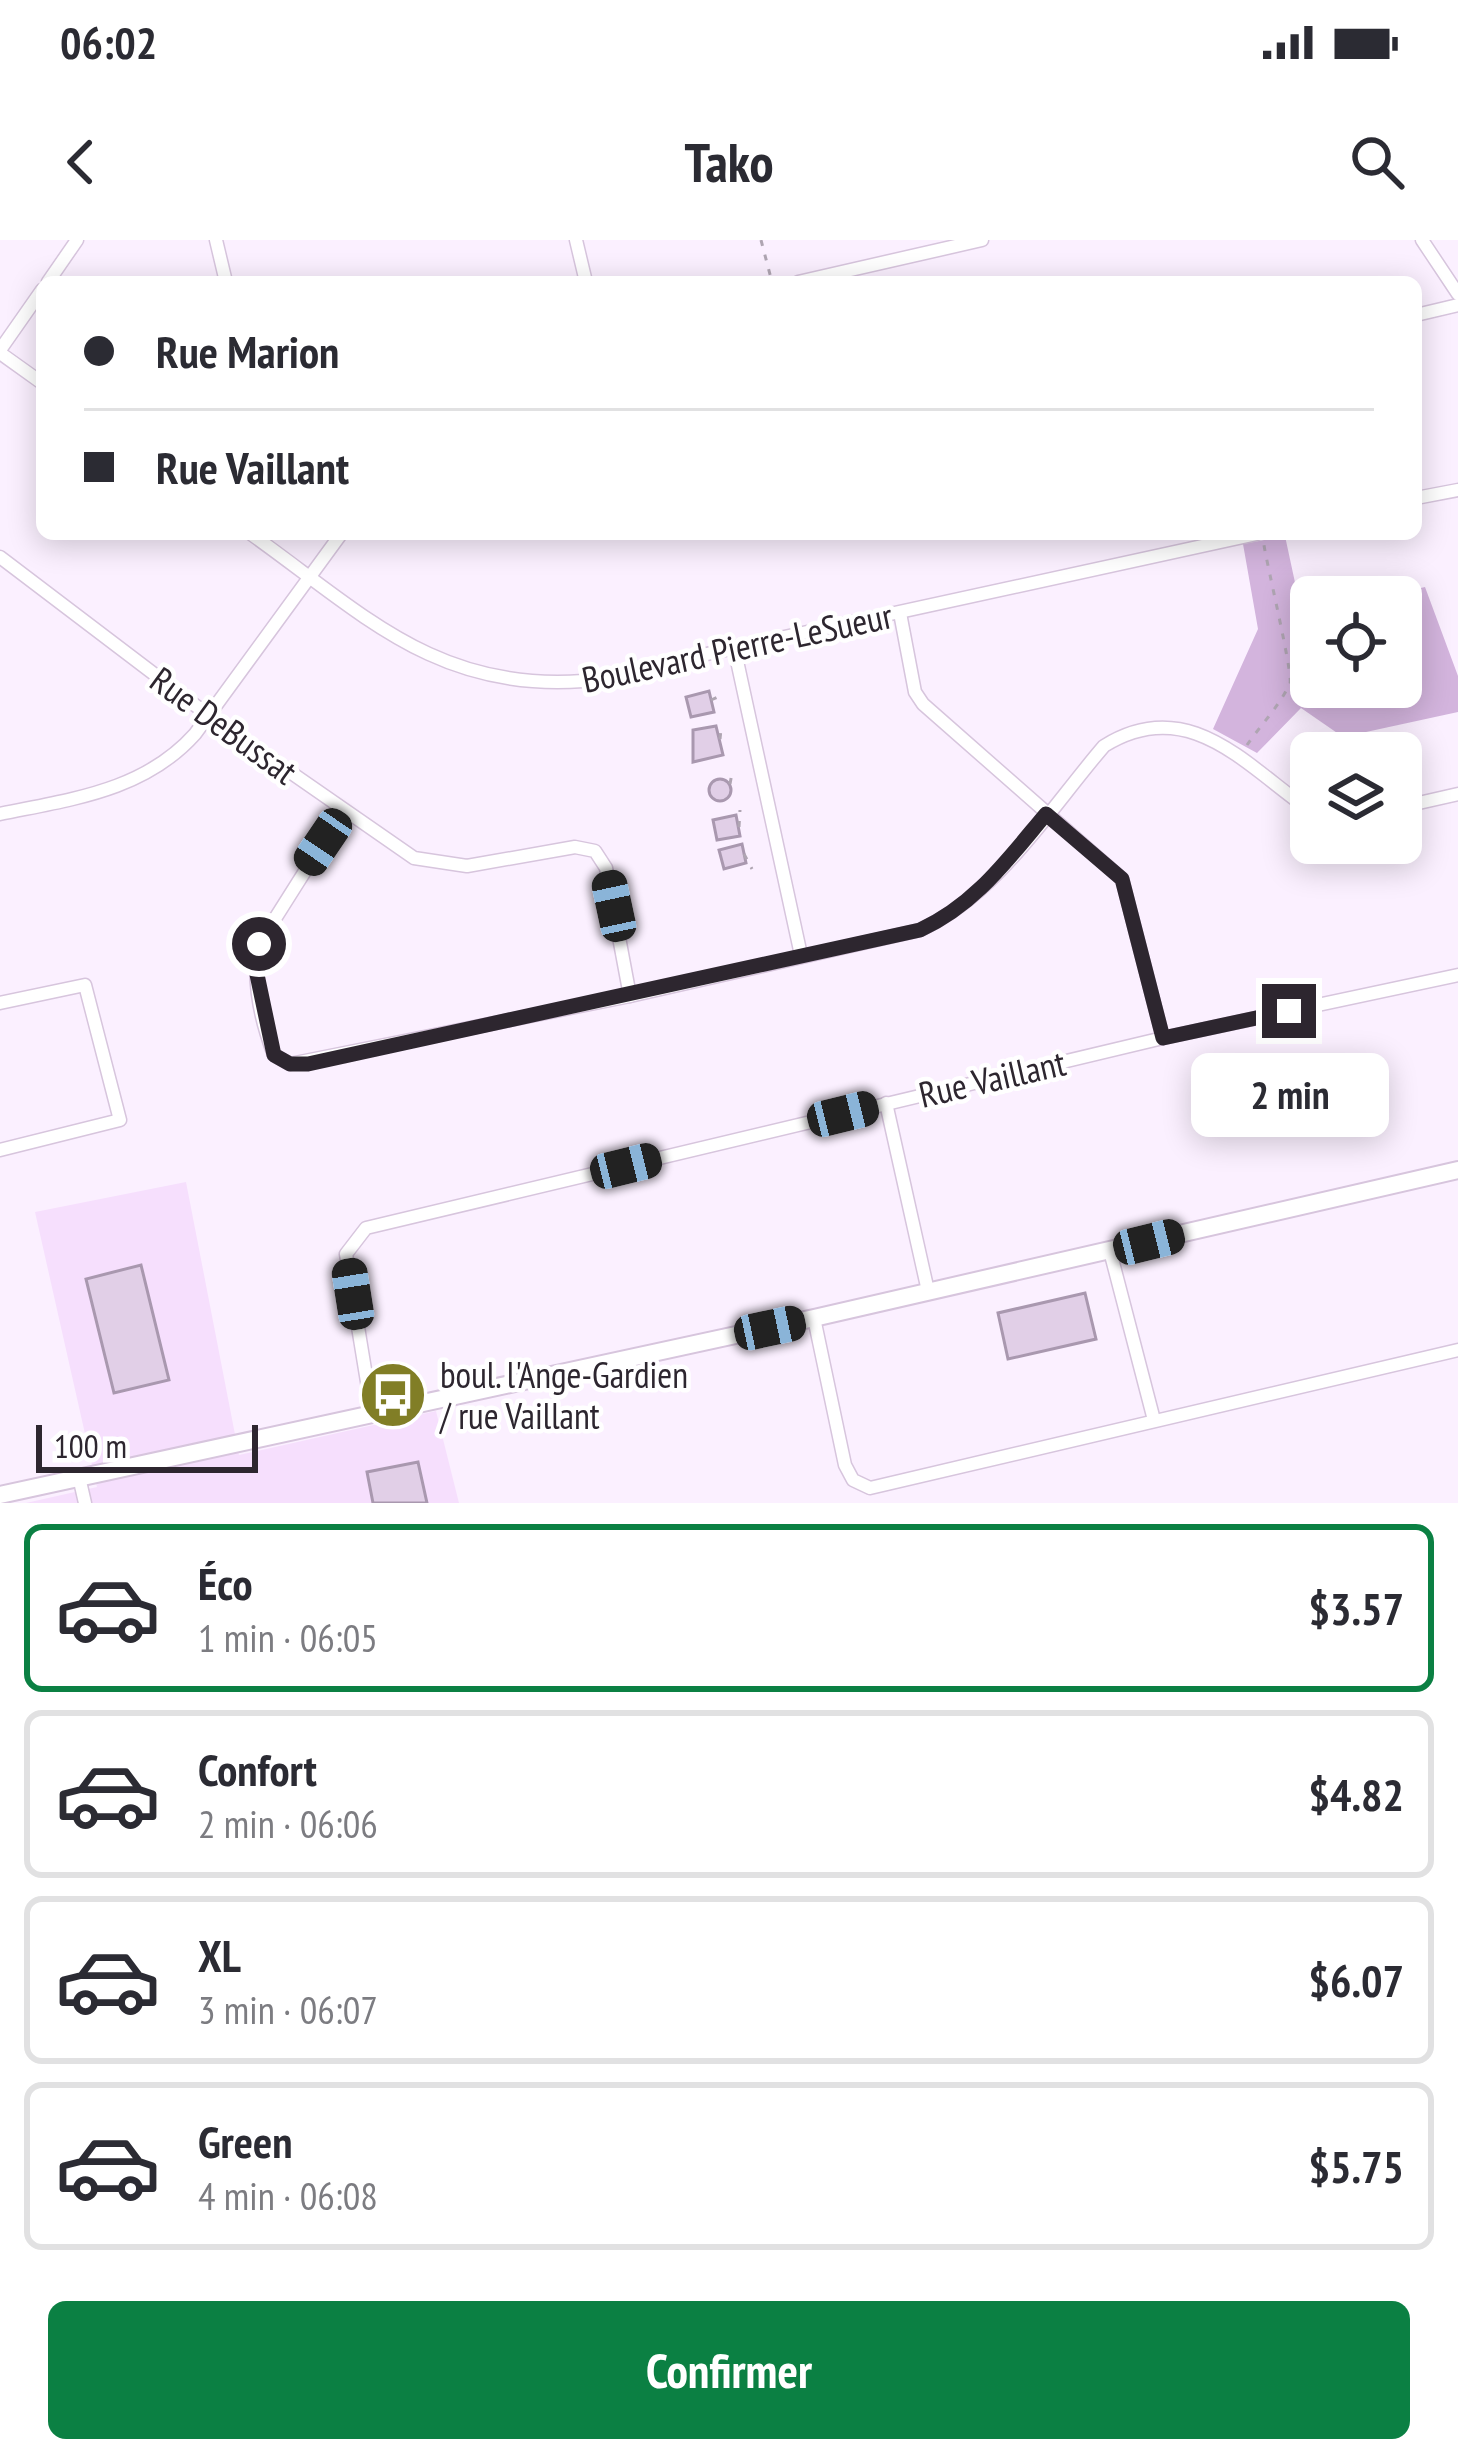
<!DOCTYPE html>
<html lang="fr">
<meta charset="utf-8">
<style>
body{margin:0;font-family:"PT Sans Narrow",sans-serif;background:#f2f2f3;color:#2b2b33;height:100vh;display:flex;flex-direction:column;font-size:45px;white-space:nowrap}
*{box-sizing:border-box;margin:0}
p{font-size:39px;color:#7c7c81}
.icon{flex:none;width:66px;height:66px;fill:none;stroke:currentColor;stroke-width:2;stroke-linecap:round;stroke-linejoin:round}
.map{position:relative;height:1263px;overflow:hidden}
.sheet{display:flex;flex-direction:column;background:#fff;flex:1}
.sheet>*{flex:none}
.guide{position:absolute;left:36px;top:36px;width:1386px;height:264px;border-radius:18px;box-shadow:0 6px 30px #0003;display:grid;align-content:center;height:264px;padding:0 48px;background:#fff}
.tools{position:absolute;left:1290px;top:336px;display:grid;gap:24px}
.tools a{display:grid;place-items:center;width:132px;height:132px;border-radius:18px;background:#fff;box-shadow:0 6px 30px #0003;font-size:60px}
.scale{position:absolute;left:36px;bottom:30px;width:222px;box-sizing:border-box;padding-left:12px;border:6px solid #2d262f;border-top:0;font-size:33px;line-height:42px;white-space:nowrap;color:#2d262f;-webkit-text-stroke:9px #fff;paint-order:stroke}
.end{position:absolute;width:54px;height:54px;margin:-27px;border:15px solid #2d262f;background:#fff;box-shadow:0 0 0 6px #fff}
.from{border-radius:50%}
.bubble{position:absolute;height:84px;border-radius:18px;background:#fff;box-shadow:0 6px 30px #0003;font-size:39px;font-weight:700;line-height:84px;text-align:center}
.car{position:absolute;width:36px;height:72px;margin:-36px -18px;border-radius:15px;box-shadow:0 0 9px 3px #0007;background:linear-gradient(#222 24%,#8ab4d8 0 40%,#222 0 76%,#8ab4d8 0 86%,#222 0)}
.guide b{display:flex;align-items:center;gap:42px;height:114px;font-size:45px}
.guide b+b{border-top:3px solid #e1e1e2}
.guide i{width:30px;height:30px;background:#2b2b33}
ul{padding:21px 0 0;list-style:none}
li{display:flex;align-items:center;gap:36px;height:168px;margin:0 24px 18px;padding:0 24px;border:6px solid #e1e1e2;border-radius:18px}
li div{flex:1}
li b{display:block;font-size:45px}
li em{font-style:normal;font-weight:700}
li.selected{border-color:#0b8043}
li>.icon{width:108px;height:108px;stroke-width:1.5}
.button{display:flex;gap:24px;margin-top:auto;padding:24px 48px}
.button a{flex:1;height:138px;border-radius:18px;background:#0b8043;color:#fff;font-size:48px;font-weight:700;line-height:138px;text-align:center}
.status{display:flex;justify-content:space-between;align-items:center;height:84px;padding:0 60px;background:#fff;direction:ltr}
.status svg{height:33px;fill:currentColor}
header{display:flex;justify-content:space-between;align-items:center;height:156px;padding:0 48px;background:#fff;font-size:54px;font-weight:700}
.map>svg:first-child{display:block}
.built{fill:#f6dffd}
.green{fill:#d3b4dd}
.building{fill:#e1cfe7;stroke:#a998af;stroke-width:3}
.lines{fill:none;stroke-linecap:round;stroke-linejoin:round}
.street-casing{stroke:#d7c5dd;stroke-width:15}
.secondary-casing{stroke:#d7c5dd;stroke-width:20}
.path{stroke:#afa5b2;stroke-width:3;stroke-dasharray:6 9;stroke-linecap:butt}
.street{stroke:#fff;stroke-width:12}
.secondary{stroke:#fff;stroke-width:16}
.route{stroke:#2d262f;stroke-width:15}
.labels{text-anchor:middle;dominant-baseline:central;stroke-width:9;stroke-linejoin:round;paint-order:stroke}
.street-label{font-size:36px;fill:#2d262f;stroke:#fff}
.poi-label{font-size:36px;fill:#2d262f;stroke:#fff;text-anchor:start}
</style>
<div class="status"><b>06:02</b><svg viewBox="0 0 49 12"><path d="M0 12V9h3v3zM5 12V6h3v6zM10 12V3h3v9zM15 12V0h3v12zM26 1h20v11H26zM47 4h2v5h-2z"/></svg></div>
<header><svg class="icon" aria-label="back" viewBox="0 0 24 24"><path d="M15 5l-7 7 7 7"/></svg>Tako<svg class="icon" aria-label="search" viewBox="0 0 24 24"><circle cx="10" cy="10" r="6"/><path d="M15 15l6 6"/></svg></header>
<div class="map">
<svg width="1458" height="1263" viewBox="0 0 1458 1263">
<rect width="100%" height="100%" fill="#fbf0ff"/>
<!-- built -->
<polygon class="built" points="186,942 239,1215 436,1171 459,1263 26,1263 97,1247 35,972"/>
<!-- green -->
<polygon class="green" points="1285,296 1302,375 1311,373 1311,447 1401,447 1401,357 1382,357 1425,347 1458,436 1458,472 1343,497 1301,468 1257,513 1213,489 1258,389 1243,304"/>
<!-- building -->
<g class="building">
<polygon points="709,451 714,472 691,477 686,457"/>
<polygon points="716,486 723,515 693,522 693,490"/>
<circle cx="720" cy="550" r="11"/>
<polygon points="736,575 740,596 717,600 713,580"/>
<polygon points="742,604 746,623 724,629 719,610"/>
<polygon points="141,1025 169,1140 114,1153 86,1039"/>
<polygon points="1085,1053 1096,1099 1008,1119 998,1073"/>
<polygon points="418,1222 427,1263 373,1263 367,1232"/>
</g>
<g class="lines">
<!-- street casing -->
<g class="street-casing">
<g id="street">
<polyline points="216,0 226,42"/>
<polyline points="576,0 586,42"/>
<polyline points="1422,0 1458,54"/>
<polyline points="48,42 77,0"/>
<polyline points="798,42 982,0"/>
<polyline points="1416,75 1458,65"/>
<polyline points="0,110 42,50"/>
<polyline points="0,113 42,143"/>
<polyline points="1416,258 1458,250"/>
<path d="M251,294c111,79 186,158 332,147l674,-147"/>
<polyline points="0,317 208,475 414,618 467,626 575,607 595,611 606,628 630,756"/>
<polyline points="900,373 915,452 923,464 1122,639 1163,798"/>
<polyline points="734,407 801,715"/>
<polyline points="1401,567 1458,554"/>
<path d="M343,571l-84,133c-7,36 2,77 15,111l16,9 340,-68 290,-66c78,-36 129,-120 184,-184 85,-53 143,21 207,65"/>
<path d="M0,574c72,-15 144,-23 195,-80l146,-200"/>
<polyline points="0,763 85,745 120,880 0,910"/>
<polyline points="886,863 928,1051"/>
<polyline points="1110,1011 1154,1180"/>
<polyline points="814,1078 845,1225 853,1240 870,1248 1458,1110"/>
<polyline points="372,1172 346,1014 366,988 1163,798 1458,735"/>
<polyline points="79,1237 85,1263"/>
</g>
</g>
<!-- secondary casing -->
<g class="secondary-casing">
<polyline id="secondary" points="0,1255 814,1078 1458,930"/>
</g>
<!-- path -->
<g class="path">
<polyline points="761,0 772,42"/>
<polyline points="711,460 720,456"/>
<polyline points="720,499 721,489"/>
<path d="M1247,505c13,-19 34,-41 43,-62 3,-9 -23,-118 -26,-138"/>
<polyline points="730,544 732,533"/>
<polyline points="739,587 740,570"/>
<polyline points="744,614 752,629"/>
</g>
<!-- street -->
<use href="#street" class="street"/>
<!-- secondary -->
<use href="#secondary" class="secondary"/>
</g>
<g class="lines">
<!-- route -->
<path class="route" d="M259,704l-4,21 19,90 16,9h18l612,-134c55,-25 88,-71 126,-116l76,65 41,159 126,-27"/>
</g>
<!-- icons -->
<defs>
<g id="bus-disc" transform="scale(3.45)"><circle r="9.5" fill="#817e26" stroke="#fff"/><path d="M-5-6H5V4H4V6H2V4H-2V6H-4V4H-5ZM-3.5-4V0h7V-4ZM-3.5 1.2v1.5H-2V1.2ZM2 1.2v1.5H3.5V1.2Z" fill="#fff"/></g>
</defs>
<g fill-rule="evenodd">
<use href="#bus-disc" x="393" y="1155"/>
</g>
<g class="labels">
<!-- street labels -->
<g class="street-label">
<text transform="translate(737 407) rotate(-12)">Boulevard Pierre-LeSueur</text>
<text transform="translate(224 485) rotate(36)">Rue DeBussat</text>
<text transform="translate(992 838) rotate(-13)">Rue Vaillant</text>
</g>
<!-- poi labels -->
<g class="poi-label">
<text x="440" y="1134">boul. l'Ange-Gardien<tspan x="440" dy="41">/ rue Vaillant</tspan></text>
</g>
</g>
</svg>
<div class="tools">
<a><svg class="icon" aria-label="locate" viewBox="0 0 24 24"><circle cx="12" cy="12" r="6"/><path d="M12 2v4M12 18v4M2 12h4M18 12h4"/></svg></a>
<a><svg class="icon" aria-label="layers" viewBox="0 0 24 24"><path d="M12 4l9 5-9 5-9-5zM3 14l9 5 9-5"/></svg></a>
</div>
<div class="scale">100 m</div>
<i class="end from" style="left:259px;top:704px"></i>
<i class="end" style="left:1289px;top:771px"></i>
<div class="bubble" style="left:1191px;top:813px;width:198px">2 min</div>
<i class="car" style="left:323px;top:602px;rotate:214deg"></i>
<i class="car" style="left:614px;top:666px;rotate:348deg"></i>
<i class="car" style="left:843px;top:874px;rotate:76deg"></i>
<i class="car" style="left:626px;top:926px;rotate:76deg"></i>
<i class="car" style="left:1149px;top:1002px;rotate:76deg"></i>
<i class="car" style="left:353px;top:1054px;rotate:351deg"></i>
<i class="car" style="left:770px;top:1088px;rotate:78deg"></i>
<div class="guide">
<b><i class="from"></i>Rue Marion</b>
<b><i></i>Rue Vaillant</b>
</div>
</div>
<section class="sheet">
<ul>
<li class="selected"><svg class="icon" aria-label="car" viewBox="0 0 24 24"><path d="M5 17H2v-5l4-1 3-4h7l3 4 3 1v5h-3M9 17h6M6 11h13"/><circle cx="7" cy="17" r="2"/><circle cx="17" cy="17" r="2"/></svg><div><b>Éco</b><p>1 min · 06:05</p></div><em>$3.57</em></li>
<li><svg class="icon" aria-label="car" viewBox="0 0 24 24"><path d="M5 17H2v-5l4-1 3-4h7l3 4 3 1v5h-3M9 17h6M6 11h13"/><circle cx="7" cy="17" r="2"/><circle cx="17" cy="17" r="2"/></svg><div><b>Confort</b><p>2 min · 06:06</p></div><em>$4.82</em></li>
<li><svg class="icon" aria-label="car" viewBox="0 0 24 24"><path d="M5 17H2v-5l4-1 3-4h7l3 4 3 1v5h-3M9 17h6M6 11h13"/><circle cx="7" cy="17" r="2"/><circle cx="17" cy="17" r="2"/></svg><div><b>XL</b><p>3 min · 06:07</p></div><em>$6.07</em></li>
<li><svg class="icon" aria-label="car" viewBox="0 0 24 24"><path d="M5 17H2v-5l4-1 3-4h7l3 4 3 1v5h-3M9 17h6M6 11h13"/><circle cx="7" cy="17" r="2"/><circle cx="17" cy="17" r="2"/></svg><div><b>Green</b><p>4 min · 06:08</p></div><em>$5.75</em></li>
</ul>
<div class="button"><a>Confirmer</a></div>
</section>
